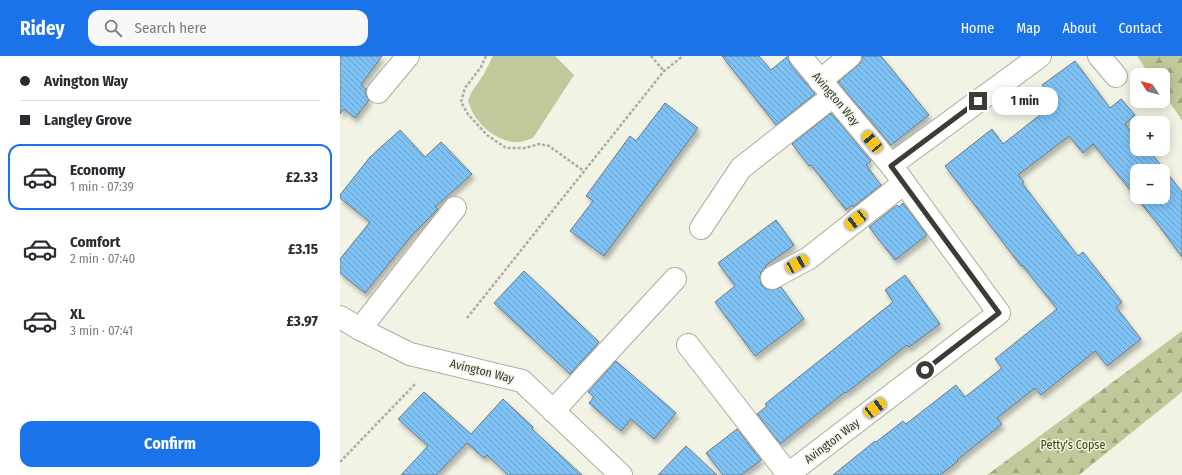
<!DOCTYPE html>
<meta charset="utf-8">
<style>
body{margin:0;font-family:"Fira Sans Condensed",sans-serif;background:#f7f7f7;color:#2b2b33;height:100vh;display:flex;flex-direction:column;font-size:15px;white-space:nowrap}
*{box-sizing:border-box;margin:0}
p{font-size:13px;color:#7c7c81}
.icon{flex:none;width:22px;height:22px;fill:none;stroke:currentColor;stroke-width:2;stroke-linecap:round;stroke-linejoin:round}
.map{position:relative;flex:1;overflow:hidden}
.sheet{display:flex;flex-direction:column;background:#fff;width:340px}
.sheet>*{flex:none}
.guide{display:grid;align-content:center;height:88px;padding:0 20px;background:#fff}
.needle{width:26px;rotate:306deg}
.controls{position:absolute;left:790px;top:12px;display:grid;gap:8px}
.controls a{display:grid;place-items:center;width:40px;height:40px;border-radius:8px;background:#fff;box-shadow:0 2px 10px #0003;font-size:20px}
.end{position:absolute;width:18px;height:18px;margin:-9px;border:5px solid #3b3c36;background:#fff;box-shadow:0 0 0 2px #fff}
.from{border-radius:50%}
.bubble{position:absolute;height:28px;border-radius:12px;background:#fff;box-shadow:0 2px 10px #0003;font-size:13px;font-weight:700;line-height:28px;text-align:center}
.car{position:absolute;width:12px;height:24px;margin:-12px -6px;border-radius:5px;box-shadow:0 0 3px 1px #0007;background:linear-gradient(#f5c518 24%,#345 0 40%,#f5c518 0 76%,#345 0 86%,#f5c518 0)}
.guide b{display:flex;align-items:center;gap:14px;height:38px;font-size:15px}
.guide b+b{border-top:1px solid #e1e1e2}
.guide i{width:10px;height:10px;background:#2b2b33}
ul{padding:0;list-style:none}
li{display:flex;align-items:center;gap:12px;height:66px;margin:0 8px 6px;padding:0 12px;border:2px solid transparent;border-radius:12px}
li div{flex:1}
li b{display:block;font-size:15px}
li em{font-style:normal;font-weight:700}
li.on{border-color:#1a73e8}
li>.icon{width:36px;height:36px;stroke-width:1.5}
.primary-button{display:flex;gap:8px;margin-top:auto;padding:8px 20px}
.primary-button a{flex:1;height:46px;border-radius:12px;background:#1a73e8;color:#fff;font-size:16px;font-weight:700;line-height:46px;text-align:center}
header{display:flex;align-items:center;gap:24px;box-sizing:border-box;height:56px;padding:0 20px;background:#1a73e8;color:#fff}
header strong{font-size:19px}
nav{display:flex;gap:22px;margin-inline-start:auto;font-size:14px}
.search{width:280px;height:36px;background:#f7f7f7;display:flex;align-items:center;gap:10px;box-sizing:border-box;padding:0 14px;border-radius:12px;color:#7c7c81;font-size:15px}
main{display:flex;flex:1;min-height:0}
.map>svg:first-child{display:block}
.forest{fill:url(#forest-firs)}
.park{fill:#c1c899}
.building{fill:url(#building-back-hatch);stroke:#6d7881;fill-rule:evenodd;filter:url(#shadow)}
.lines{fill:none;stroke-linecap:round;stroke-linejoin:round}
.minor-casing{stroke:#abada0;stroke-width:24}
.path{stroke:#abada2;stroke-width:2.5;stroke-dasharray:3 2;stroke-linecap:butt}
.minor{stroke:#fff;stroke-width:22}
.route{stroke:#3b3c36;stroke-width:5}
.labels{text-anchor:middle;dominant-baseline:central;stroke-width:3;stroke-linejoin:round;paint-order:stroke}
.street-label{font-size:12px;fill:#3b3c36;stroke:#f1f3e5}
.park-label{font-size:12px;fill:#3d4306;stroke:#f1f3e5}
</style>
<header>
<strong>Ridey</strong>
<div class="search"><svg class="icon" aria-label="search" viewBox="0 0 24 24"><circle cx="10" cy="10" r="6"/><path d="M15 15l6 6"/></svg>Search here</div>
<nav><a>Home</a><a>Map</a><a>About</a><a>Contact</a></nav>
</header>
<main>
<section class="sheet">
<div class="guide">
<b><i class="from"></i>Avington Way</b>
<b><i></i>Langley Grove</b>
</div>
<ul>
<li class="on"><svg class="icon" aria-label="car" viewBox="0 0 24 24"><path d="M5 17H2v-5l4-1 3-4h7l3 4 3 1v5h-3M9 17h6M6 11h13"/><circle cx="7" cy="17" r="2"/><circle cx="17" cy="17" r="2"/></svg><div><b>Economy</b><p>1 min · 07:39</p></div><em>£2.33</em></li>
<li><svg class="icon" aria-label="car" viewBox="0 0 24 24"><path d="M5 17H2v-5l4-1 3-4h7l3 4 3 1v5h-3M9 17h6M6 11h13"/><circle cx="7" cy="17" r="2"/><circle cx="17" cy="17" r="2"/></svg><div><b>Comfort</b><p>2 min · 07:40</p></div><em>£3.15</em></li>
<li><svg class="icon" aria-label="car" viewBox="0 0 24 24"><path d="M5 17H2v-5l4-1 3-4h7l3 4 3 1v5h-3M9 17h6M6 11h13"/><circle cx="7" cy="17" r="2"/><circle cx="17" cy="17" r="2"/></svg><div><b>XL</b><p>3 min · 07:41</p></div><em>£3.97</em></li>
</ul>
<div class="primary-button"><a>Confirm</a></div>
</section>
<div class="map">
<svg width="842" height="419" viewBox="0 0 842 419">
<defs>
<pattern id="forest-firs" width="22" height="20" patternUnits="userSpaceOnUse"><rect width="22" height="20" fill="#c1c899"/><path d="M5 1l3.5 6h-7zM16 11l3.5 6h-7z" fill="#9ea47e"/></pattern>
<pattern id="building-back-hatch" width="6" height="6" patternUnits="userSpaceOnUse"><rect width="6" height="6" fill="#7fc3f6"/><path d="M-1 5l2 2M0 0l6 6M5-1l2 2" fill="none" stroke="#69a0c8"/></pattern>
<filter id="shadow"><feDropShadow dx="2.5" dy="4.5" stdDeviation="2" flood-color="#0004"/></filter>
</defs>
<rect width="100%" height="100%" fill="#f1f3e5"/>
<!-- forest -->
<g class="forest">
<polygon points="797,0 842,0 842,64 823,37 823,19 810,19"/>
<polygon points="842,275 842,336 739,419 647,419"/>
</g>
<!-- park -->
<path class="park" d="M153,0h62l19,19 -41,63c-4,1 -8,3 -12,4 -17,2 -36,-11 -45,-24 -4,-5 -6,-12 -8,-17l3,-8 13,-19z"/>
<!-- building -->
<g class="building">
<polygon points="0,0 42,0 21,29 26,33 26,40 29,44 15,62 4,53 0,58"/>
<polygon points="382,0 419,0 431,14 448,0 450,8 475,38 436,69"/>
<polygon points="522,0 541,0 589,59 551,89 498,26 518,9 522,5"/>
<path d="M735,5l35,47 11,-9 14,16 -10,9 12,15v10h11l34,43v65l-25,-34 -64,-79 -10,9 -14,-17 -51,39 6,7 -2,1 56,73 5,-4 39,50 -6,5 25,32 -34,27 -12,-15 -54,44 -6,-7 -38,30 5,6 -45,36 1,1 -18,14h-107l42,-34 1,1 27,-21 3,3 50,-39 9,12 37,-29 -7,-9 62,-50 -35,-44 -1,1 -76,-100 47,-37 11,15 52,-41 -13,-18zM797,115h26v26h-26z"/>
<polygon points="325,47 358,72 264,200 230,175 253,145 246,140 290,80 296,85"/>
<polygon points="491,57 531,105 526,109 541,129 513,151 512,149 506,154 471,109 469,110 452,88"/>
<polygon points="60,74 85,101 101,86 132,118 95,151 98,153 72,179 25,237 0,217 0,203 30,166 0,142 0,139 30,101"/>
<polygon points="563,147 587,179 555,204 529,171 557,149 559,151"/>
<polygon points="436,164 454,189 425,210 426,211 421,216 420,221 421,228 425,232 431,234 441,231 464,263 415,300 375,246 395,230 378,207"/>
<polygon points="184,215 259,286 230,318 154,247"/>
<polygon points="565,219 600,268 569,291 567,289 506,337 505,336 440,388 417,358 427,350 425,348 553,246 545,234"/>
<polygon points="276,305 336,357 314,383 291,363 281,375 249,347 254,341 248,336"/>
<polygon points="84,336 131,378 163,343 193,371 192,373 242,419 168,419 147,399 144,402 127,387 96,419 61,419 88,390 58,363"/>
<polygon points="397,373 421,404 401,419 383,419 366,397"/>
<polygon points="346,390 377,419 318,419"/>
</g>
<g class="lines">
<!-- minor casing -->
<g class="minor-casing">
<g id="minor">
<polyline points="759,0 776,20"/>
<polyline points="480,25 510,0"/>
<polyline points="38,36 68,0"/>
<polyline points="551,109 700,0"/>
<polyline points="361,172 401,112 493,40"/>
<polyline points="432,222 469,202 564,127"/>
<polyline points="0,261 20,273 70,298 182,325 281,419"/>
<polyline points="20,273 115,152"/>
<polyline points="348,289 448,418"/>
<polyline points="213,355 335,223"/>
<polyline points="447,419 659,257 551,109 460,0"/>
</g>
</g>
<!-- path -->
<g class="path">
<polyline points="146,0 141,11 125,32 121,46 127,57 147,79 166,92 185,92 199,88 209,90 244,115"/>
<polyline points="311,0 324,15"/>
<polyline points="127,262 324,15 343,0"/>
<polyline points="0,406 76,327"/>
</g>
<!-- minor -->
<use href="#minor" class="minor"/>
</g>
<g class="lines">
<!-- route -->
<polyline class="route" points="585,314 659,257 551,110 638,45"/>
</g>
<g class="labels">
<!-- street labels -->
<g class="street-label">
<text transform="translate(496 43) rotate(50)">Avington Way</text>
<text transform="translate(142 315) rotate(14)">Avington Way</text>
<text transform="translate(492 385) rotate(-37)">Avington Way</text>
</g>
<!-- park labels -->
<g class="park-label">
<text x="733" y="389">Petty's Copse</text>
</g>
</g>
</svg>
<div class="controls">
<a><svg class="needle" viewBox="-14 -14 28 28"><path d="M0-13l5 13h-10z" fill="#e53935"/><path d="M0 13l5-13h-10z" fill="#7c7c81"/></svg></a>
<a>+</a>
<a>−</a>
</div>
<i class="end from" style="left:585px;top:314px"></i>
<i class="end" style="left:638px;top:45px"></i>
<div class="bubble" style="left:652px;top:31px;width:66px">1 min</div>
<i class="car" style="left:532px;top:86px;rotate:320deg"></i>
<i class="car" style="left:516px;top:164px;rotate:232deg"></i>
<i class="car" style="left:457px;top:208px;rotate:61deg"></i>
<i class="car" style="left:535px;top:352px;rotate:53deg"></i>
</div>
</main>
